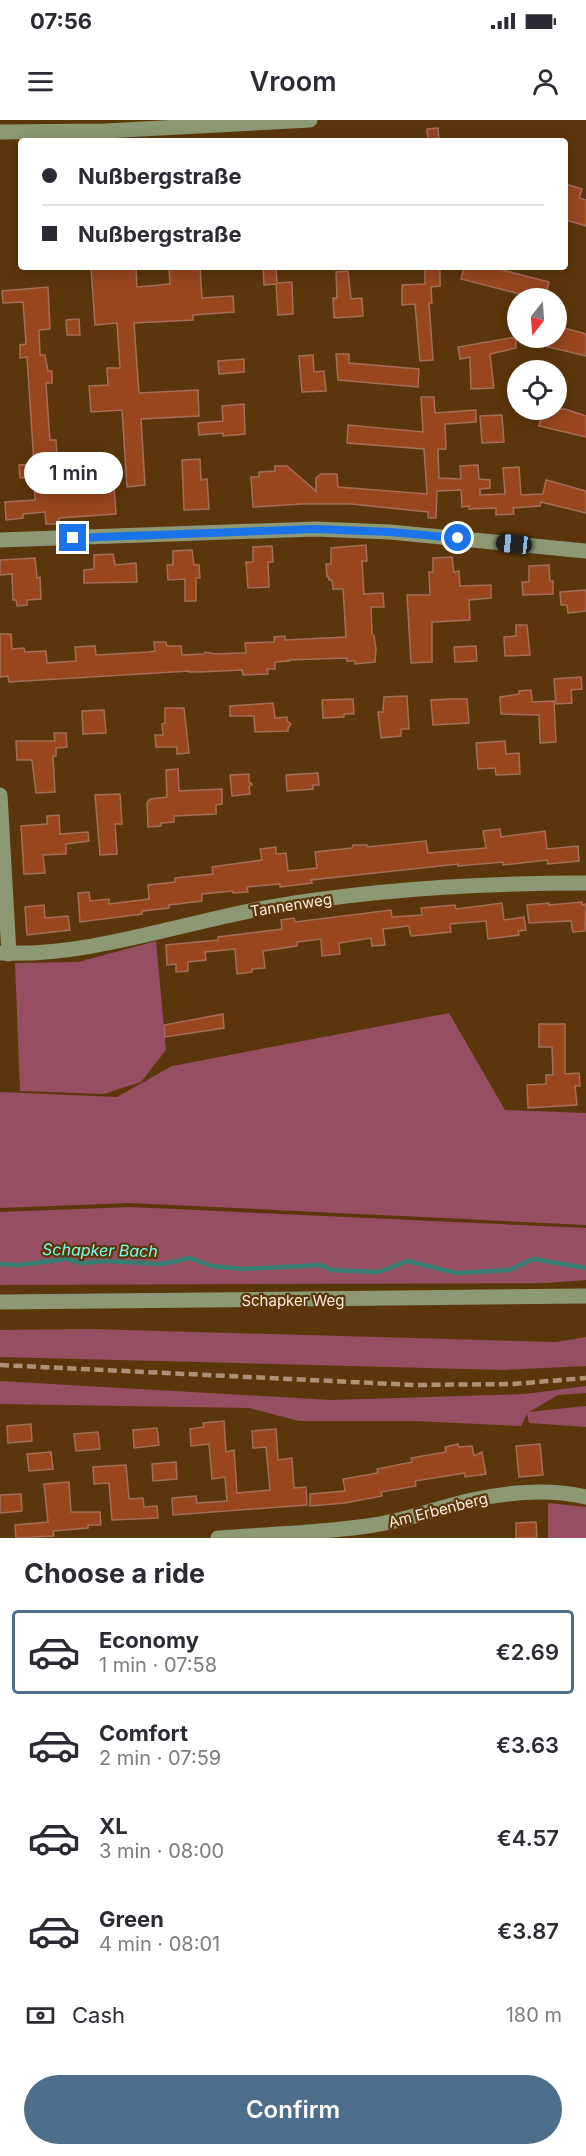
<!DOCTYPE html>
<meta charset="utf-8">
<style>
body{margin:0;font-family:Inter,sans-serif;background:#f2f2f3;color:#2b2b33;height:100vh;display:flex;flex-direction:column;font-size:22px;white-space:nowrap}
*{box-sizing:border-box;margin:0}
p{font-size:20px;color:#7c7c81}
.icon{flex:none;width:33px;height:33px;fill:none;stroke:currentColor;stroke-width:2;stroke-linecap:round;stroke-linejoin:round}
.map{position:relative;height:1418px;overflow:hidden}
.panel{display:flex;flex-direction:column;background:#fff;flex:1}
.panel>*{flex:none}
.guide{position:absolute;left:18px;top:18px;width:550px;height:132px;border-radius:6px;box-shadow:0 3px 15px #0003;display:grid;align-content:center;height:132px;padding:0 24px;background:#fff}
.needle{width:39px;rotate:197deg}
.tools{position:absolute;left:507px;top:168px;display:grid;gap:12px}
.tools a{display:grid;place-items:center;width:60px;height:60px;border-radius:50%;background:#fff;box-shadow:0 3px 15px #0003;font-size:30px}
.end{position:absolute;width:27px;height:27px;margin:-14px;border:8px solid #1a73e8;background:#fff;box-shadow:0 0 0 3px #fff}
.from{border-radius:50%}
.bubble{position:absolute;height:42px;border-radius:21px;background:#fff;box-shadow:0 3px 15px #0003;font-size:20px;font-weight:600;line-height:42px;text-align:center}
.car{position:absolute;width:18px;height:36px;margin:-18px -9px;border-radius:8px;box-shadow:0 0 4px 2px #0007;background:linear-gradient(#222 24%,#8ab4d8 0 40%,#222 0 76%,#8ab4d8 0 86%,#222 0)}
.guide b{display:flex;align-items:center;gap:21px;height:57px;font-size:22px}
.guide b+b{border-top:2px solid #e1e1e2}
.guide i{width:15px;height:15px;background:#2b2b33}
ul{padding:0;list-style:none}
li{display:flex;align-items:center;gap:18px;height:84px;margin:0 12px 9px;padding:0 12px;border:3px solid transparent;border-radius:6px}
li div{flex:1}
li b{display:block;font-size:22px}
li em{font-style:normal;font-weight:600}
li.selected{border-color:#4d6e8b}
li>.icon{width:54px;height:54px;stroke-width:1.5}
h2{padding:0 24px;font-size:27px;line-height:72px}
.pay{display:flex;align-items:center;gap:15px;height:66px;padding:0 24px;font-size:22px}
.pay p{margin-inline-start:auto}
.cta{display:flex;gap:12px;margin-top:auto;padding:12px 24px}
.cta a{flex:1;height:69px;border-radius:36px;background:#4d6e8b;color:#fff;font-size:24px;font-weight:600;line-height:69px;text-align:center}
.status{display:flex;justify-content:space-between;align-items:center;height:42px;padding:0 30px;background:#fff;direction:ltr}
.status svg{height:16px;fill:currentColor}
header{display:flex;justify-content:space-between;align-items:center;height:78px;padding:0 24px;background:#fff;font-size:27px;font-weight:600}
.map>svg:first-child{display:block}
.green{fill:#954e62}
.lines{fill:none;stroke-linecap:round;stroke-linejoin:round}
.stream{stroke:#367e74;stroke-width:4.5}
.building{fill:#99461f;stroke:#a46e58;stroke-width:1.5}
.minor{stroke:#8c9974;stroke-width:15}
.rail{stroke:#ad9277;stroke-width:4.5;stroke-dasharray:9 4.5;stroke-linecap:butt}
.route{stroke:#1a73e8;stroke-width:8}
.labels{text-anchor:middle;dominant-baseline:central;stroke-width:4.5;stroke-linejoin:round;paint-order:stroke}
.street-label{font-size:15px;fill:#fcede0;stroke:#5c360b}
.water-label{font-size:16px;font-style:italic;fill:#76feeb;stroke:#5c360b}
</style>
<div class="status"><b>07:56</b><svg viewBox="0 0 49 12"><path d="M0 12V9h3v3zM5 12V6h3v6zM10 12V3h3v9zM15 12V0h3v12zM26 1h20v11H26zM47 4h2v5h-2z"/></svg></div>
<header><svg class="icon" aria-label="menu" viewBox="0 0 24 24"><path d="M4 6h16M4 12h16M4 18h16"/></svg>Vroom<svg class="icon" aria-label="person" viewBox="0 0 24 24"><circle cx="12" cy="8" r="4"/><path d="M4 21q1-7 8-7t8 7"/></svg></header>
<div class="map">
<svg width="586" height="1418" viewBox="0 0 586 1418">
<rect width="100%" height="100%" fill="#5c360b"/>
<!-- green -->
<g class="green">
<polygon points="156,821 166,930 141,962 104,974 20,971 15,843 78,842"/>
<polygon points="449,893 505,990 586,993 586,1105 129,1083 0,1088 0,972 117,977 172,946"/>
<polygon points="131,1087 586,1108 586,1160 546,1163 0,1165 0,1092"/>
<polygon points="90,1209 556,1222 586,1217 586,1246 504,1250 0,1237 0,1210"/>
<polygon points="0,1261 331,1280 525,1274 586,1266 586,1273 558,1275 529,1292 586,1286 586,1307 529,1303 527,1294 521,1306 415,1301 299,1301 249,1288 0,1284"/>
<polygon points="548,1383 586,1387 586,1418 548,1418"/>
</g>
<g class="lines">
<!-- stream -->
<polyline class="stream" points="0,1144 19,1145 67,1139 81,1143 106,1141 161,1144 190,1138 211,1146 243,1149 321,1145 331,1150 379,1152 407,1141 456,1153 509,1150 533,1139 586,1148"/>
</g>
<!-- building -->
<g class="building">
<polygon points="438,8 439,21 428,21 427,9"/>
<polygon points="566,64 582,69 579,78 586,80 586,106 566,100"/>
<polygon points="91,147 136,147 137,167 170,164 169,147 200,147 202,178 233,176 234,192 193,195 193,200 134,203 139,273 198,270 199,296 141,299 145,365 127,367 122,290 91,292 89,266 108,265 107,248 120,248 117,203 95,205"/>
<polygon points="263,147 276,147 277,163 292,162 293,194 278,195 276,164 264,165"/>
<polygon points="425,147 440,147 440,166 431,167 432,183 429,183 433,240 420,241 415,184 402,185 402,165 425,164"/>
<polygon points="464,147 491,147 549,162 545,178 535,178 461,159"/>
<polygon points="348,151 351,179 362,178 363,196 334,198 333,178 337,178 336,152"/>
<polygon points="48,167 50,209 39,210 40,235 45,235 48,251 52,251 52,263 46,263 49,307 50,320 56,320 58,349 82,348 83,368 114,366 116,394 59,398 59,404 46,404 45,392 23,394 23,398 6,400 5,382 35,380 34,357 20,358 19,345 34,344 27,237 20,238 20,225 26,224 23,182 3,183 2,171"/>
<polygon points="79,199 80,215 67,215 66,200"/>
<polygon points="561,207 586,214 586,236 528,222 529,218 556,218 556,208"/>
<polygon points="516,217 516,228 490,234 494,268 471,269 470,237 460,239 458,227"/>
<polygon points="336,234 349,234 349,243 419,249 418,267 338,260"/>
<polygon points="313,235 314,252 324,251 326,271 302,272 299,236"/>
<polygon points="244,239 244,252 219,254 218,241"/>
<polygon points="421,277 434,277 435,293 476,290 476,302 445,304 446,329 438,329 439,358 461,359 460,346 478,345 479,359 490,360 490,368 480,369 480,375 505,374 503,348 519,347 521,375 543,374 546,360 586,371 586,393 541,382 540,386 513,388 514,394 496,395 496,388 469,389 469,386 462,387 461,370 437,371 436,398 428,398 428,392 351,384 302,384 253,387 251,357 259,357 259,352 275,351 275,346 287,346 316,371 316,358 321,354 337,354 338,367 427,374 424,329 347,323 348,305 423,312"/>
<polygon points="244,284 245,314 223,316 223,313 199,315 198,303 223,301 222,286"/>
<polygon points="565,289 586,296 586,317 539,306 543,290"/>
<polygon points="502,295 504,322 482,323 480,296"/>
<polygon points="200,339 201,360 207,359 209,389 184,390 182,340"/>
<polygon points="366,425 367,441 362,441 364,474 383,473 384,487 371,487 372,514 374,516 376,529 375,542 355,544 355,541 347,541 347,538 288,540 289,541 275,542 275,549 267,549 268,554 243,555 242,550 199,552 189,552 189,551 9,562 8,556 0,557 0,514 11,514 12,529 24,528 25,532 46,531 47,543 76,541 75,527 95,526 96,535 149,532 155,531 154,522 166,522 167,526 181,526 182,535 204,534 205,532 216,534 241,533 246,533 245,523 274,522 274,517 285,516 285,520 346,517 343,469 333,469 332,460 329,460 329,457 327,457 326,444 331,444 331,428"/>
<polygon points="272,426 273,442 268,442 269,467 248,468 246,442 253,442 253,427"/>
<polygon points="192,430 194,445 199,445 200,458 196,458 196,481 185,481 185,459 168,460 167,445 173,445 173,431"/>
<polygon points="113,434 115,445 136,443 137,462 84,463 84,450 94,449 94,435"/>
<polygon points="452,437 454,452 459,451 460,466 491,465 491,478 469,480 470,500 432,502 432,542 411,543 407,475 430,475 429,452 433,452 433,438"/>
<polygon points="35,438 37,458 40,457 41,479 27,480 27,485 17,486 16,480 13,480 12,454 0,455 0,440"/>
<polygon points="549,445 550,461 553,461 553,474 523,475 522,462 529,462 529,446"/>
<polygon points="586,470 586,491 568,493 567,485 561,485 560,472"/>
<polygon points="516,505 527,505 530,535 505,536 504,517 516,516"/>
<polygon points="476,526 477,541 455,542 454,527"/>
<polygon points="581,557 582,569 571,570 572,583 556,584 554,559"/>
<polygon points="531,570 532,582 554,581 556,622 540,623 539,595 501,594 500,577 519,574 519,571"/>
<polygon points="407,576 409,609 401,609 401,616 381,618 378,592 383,592 384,577"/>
<polygon points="353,579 354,594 344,594 344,597 323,598 322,580"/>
<polygon points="450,579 467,579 469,603 433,605 431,580"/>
<polygon points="273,583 275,598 287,597 287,601 291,604 288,608 288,611 255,612 254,596 230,596 230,586"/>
<polygon points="165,588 184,588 189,633 177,634 177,627 156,627 155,615 163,615 162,604 165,603"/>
<polygon points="104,590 106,613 83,614 82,591"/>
<polygon points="54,613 66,613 67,627 56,628 56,636 53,636 55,672 36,673 32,640 17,640 16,621 55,621"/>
<polygon points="505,621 506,634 519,633 520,654 496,655 495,648 478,649 476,623"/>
<polygon points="178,649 179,671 222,669 222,684 216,685 216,694 174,696 174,702 161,703 161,706 148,707 147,683 150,679 167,677 166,650"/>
<polygon points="318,653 319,665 313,665 313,669 287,671 286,655"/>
<polygon points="249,654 249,662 252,664 249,667 250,674 232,676 230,655"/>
<polygon points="120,674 122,704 115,704 117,734 100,735 95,675"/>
<polygon points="59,695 60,714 88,712 89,721 66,724 66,734 43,735 45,753 24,754 21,706 47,704 47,696"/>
<polygon points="500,709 501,717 545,711 547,729 578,726 579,741 548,744 547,740 503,745 503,742 458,746 458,744 311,760 312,763 280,767 280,764 247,767 248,772 233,773 233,771 202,774 202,781 169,785 169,788 142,791 142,794 80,802 78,773 89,772 90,781 109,779 109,784 149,779 148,765 175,762 175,758 213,754 212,747 262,740 260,729 276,727 276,734 286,733 288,751 317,748 315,732 352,728 353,725 367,725 367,727 426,721 428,733 486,728 483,711"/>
<polygon points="582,782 582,785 586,784 585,811 573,812 571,801 529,803 527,785 549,783 549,785"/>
<polygon points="502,783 504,800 524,797 526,810 518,811 519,815 488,819 486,801 450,804 451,812 412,816 410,814 409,806 383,809 385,825 372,826 371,818 339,823 340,834 322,836 321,819 297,822 297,826 263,831 265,848 252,849 252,852 237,854 235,829 205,832 206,840 188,842 188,851 176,852 176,844 167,845 166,825 218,820 218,817 282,809 281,800 294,798 295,802 391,790 392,797 422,795 421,788 455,785 456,789"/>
<polygon points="44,785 45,798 68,796 70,810 27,815 25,787"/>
<polygon points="223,894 224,908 165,917 164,905"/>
<polygon points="539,904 565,904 565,954 579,953 580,966 575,966 577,985 528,988 527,965 546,964 546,955 553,955 552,927 539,927"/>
<polygon points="224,1301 226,1332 234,1330 237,1373 270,1370 266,1327 253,1328 252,1311 276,1309 278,1340 292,1338 294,1368 306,1367 307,1385 173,1395 172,1378 196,1376 197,1383 227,1381 225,1357 212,1359 209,1324 191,1326 190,1309 204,1307 203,1303"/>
<polygon points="31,1304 32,1321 8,1323 7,1306"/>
<polygon points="157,1308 159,1325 134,1328 133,1310"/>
<polygon points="98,1312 100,1329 76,1331 74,1314"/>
<polygon points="458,1324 459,1327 472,1326 474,1336 482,1332 486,1354 465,1357 465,1353 415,1361 416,1366 381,1372 382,1376 345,1383 310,1386 310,1374 345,1371 343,1359 378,1353 377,1349 412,1342 411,1338 446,1332 445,1327"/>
<polygon points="540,1324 543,1355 519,1357 516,1326"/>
<polygon points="51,1332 53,1349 29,1351 27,1334"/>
<polygon points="176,1342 177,1359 153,1361 152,1344"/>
<polygon points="126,1345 129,1379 143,1378 144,1387 157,1386 158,1398 112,1400 109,1363 94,1364 93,1347"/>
<polygon points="69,1362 71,1392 100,1392 101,1405 88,1405 88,1408 53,1411 54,1416 16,1418 15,1405 48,1402 44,1364"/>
<polygon points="21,1374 22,1391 0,1393 0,1375"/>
<polygon points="536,1402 537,1418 516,1418 516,1403"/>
</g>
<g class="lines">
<!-- minor -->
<g class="minor">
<polyline points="0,12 105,11 310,0"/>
<polyline points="0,420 315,409 390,412 586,431"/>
<polyline points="0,675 9,834"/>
<path d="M0,833c87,4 178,-29 264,-45 107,-19 214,-25 322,-25"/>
<polyline points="0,1182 586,1176"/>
<path d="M218,1418c52,-4 105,-5 156,-13 35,-5 65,-18 98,-25 37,-8 77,-12 114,-3"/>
</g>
<!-- rail -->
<polyline class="rail" points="0,1245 415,1265 513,1264 586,1258"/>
</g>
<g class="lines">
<!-- route -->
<polyline class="route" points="73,418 315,409 390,412 458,418"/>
</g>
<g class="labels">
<!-- street labels -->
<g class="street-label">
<text transform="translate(291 785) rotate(-9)">Tannenweg</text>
<text x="293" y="1180">Schapker Weg</text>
<text transform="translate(438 1390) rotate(-14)">Am Erbenberg</text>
</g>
<!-- water labels -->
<g class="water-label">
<text transform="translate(100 1130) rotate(1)">Schapker Bach</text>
</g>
</g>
</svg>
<div class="tools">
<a><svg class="needle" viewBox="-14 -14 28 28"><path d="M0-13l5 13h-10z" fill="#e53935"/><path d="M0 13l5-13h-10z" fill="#7c7c81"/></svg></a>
<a><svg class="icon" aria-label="locate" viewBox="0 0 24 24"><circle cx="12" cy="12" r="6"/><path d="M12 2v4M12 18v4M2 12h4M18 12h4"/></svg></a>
</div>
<i class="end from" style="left:458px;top:418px"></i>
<i class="end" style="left:73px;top:418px"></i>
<div class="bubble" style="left:24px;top:332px;width:99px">1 min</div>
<i class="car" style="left:514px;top:424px;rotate:276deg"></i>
<div class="guide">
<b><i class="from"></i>Nußbergstraße</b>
<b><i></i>Nußbergstraße</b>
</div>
</div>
<section class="panel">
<h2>Choose a ride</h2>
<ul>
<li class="selected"><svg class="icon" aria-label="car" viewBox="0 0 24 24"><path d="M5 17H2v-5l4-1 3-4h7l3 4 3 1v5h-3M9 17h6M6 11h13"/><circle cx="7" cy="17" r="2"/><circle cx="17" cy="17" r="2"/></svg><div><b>Economy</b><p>1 min · 07:58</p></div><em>€2.69</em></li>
<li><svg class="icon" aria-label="car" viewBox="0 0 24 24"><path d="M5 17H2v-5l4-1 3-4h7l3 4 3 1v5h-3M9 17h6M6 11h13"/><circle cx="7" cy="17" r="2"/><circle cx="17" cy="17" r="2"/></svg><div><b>Comfort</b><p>2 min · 07:59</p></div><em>€3.63</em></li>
<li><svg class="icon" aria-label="car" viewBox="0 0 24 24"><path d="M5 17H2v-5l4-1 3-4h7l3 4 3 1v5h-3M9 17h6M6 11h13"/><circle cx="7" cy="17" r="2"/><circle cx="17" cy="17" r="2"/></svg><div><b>XL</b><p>3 min · 08:00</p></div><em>€4.57</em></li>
<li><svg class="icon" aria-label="car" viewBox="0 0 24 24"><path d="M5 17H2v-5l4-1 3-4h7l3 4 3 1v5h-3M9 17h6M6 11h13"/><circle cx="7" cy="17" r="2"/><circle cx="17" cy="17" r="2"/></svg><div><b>Green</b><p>4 min · 08:01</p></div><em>€3.87</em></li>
</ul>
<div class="pay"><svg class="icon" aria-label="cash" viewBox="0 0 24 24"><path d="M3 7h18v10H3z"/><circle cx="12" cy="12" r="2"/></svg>Cash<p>180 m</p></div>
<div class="cta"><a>Confirm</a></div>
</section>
